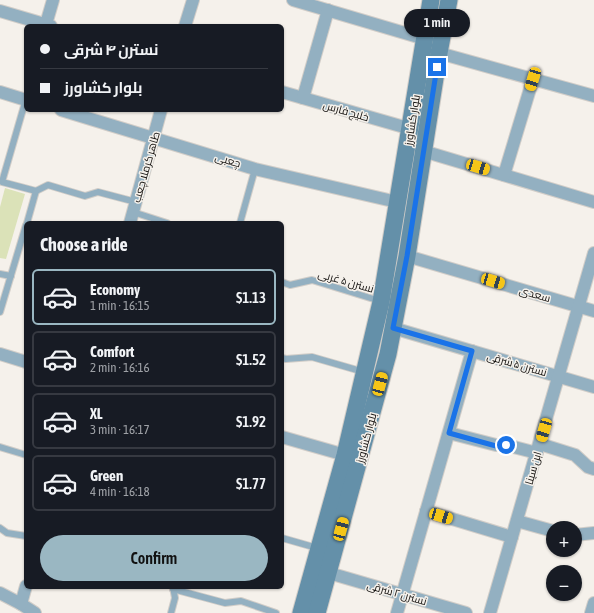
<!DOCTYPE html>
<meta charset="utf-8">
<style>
body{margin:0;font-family:"Asap Condensed",Cairo,sans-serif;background:#242831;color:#f1f3f6;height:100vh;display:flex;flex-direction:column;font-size:15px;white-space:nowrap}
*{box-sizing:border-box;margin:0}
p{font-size:13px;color:#9ea1a6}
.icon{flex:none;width:22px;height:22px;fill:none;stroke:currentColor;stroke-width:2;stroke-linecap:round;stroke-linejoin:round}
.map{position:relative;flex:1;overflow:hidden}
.drawer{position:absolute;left:24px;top:221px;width:260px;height:368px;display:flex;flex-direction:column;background:#171b24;border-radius:6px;box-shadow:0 1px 3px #0004}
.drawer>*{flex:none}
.hud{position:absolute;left:24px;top:24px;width:260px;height:88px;border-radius:6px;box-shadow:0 1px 3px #0004;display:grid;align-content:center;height:88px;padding:0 16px;background:#171b24}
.tools{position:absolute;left:546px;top:521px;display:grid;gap:8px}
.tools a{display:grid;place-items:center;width:36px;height:36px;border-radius:50%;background:#171b24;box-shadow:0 1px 3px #0004;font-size:20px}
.end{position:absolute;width:18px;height:18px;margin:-9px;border:5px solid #1a73e8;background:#fff;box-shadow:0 0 0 2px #fff}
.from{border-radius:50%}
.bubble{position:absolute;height:28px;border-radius:14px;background:#171b24;box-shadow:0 1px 3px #0004;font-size:13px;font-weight:600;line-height:28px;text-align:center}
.car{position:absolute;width:12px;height:24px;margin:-12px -6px;border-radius:5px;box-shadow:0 0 3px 1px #0007;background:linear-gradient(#f5c518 24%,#345 0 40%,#f5c518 0 76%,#345 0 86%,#f5c518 0)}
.hud b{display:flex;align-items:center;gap:14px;height:38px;font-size:15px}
.hud b+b{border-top:1px solid #363941}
.hud i{width:10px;height:10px;background:#f1f3f6}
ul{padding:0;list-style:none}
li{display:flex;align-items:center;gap:12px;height:56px;margin:0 8px 6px;padding:0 8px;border:2px solid #363941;border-radius:6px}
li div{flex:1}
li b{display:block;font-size:15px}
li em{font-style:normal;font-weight:600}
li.selected{border-color:#9ab7c2}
li>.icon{width:36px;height:36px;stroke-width:1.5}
h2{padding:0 16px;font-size:18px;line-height:48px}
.button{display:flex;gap:8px;margin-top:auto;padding:8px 16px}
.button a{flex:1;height:46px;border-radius:24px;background:#9ab7c2;color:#111;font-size:16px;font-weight:600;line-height:46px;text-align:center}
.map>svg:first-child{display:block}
.green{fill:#dbe2b8}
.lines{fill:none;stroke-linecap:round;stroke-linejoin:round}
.lane-casing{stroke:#d1cdc8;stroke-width:8}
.street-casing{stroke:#d1cdc8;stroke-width:14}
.secondary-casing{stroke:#d1cdc8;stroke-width:19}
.lane{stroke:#93b0c1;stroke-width:6}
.street{stroke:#93b0c1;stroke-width:12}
.secondary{stroke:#6490a9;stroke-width:17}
.route{stroke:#1a73e8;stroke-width:5}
.labels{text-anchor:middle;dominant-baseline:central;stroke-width:3;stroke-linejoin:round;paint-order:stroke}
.street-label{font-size:11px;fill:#13110f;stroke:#f5f1eb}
</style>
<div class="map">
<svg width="594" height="613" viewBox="0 0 594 613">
<rect width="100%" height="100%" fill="#f5f1eb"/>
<!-- green -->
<polygon class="green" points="5,188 25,194 6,259 0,258 0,207"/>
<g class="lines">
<!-- lane casing -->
<g class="lane-casing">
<g id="lane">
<polyline points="26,99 2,182 36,191 27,223"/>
<polyline points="36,191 48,185 85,196 98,192 136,202"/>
<polyline points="133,212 167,223"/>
<polyline points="240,223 255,169"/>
<polyline points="0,274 11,276"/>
<polyline points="282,282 290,285 312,280 380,301"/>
<polyline points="0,312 26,225"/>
<polyline points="282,358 286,359 312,357 364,372"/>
<polyline points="0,447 26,455"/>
<polyline points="0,528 7,533 26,536"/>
<polyline points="282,538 317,548"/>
<polyline points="173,589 225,603 241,601 276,613"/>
<polyline points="171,613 175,598 173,587"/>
</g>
</g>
<!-- street casing -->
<g class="street-casing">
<g id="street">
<polyline points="293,0 425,39"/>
<polyline points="0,11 51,26"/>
<polyline points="46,24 53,0"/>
<polyline points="185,26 193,0"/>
<polyline points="439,53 594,96"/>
<polyline points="0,92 26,100"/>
<polyline points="282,92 411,129"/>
<polyline points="303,98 328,10"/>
<polyline points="61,110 255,169 397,202"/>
<polyline points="423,151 594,202"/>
<polyline points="504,175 533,79"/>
<polyline points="130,223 161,110"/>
<polyline points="407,256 594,311"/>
<polyline points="393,328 594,387"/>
<polyline points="0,354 26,362"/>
<polyline points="449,433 496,445 506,445 537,453"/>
<polyline points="282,437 345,455"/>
<polyline points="540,444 575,455 588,467 594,469"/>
<polyline points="426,511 512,537"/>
<polyline points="517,521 553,531"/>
<polyline points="575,535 594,533"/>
<polyline points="329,573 466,613"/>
<polyline points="0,593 21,604 35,613"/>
<polyline points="21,604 26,586"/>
<polyline points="397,613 472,351"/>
<polyline points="490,613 594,253"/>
<polyline points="591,613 594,603"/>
</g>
</g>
<!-- secondary casing -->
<g class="secondary-casing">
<g id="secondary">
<polyline points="301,613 345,455 381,302 431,0"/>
<polyline points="317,613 388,354 407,256 439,53 449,0"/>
</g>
</g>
<!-- lane -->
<use href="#lane" class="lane"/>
<!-- street -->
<use href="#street" class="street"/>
<!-- secondary -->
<use href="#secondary" class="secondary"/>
</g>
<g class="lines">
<!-- route -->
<polyline class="route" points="437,67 407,256 393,328 472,351 449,433 496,446 506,445"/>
</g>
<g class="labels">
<!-- street labels -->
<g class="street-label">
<text transform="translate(346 111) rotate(16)">خلیج فارس</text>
<text transform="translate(412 120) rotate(-81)">بلوار کشاورز</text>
<text transform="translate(228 160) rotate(17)">چعبی</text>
<text transform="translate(146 167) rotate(-74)">طاهر کرملا چعب</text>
<text transform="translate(346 281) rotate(16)">نسترن ۵ غربی</text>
<text transform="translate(535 294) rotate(16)">سعدی</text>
<text transform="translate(517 364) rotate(16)">نسترن ۵ شرقی</text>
<text transform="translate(366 438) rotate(-75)">بلوار کشاورز</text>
<text transform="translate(533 468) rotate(-74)">ابن سینا</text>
<text transform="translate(397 593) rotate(16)">نسترن ۲ شرقی</text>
</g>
</g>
</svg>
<div class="tools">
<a>+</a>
<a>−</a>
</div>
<i class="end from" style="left:506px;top:445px"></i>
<i class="end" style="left:437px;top:67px"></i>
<div class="bubble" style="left:404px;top:9px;width:66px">1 min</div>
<i class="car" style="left:533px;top:79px;rotate:197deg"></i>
<i class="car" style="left:478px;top:167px;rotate:107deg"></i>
<i class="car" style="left:493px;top:281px;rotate:106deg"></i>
<i class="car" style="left:380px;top:384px;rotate:15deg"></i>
<i class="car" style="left:544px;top:430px;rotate:196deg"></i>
<i class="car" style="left:441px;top:516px;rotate:107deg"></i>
<i class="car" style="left:341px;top:529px;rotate:15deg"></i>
<div class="hud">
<b><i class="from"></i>نسترن ۴ شرقی</b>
<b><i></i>بلوار کشاورز</b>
</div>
<section class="drawer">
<h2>Choose a ride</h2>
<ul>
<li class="selected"><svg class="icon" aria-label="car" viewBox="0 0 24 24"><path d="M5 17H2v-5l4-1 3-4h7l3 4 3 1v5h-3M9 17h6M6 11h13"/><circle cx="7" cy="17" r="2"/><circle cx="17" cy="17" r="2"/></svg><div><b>Economy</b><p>1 min · 16:15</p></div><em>$1.13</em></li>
<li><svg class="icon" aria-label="car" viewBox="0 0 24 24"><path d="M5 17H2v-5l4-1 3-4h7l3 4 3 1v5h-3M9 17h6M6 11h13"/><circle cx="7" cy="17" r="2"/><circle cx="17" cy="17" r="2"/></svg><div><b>Comfort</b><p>2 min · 16:16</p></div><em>$1.52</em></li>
<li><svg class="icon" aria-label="car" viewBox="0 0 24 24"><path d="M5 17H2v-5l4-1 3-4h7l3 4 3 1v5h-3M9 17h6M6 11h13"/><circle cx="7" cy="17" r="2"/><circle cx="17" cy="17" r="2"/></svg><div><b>XL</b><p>3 min · 16:17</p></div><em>$1.92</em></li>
<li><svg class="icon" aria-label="car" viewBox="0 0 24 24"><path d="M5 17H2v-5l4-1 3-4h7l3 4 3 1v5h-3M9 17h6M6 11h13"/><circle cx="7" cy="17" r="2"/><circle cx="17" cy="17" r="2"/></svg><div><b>Green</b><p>4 min · 16:18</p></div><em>$1.77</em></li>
</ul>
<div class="button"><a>Confirm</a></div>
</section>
</div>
